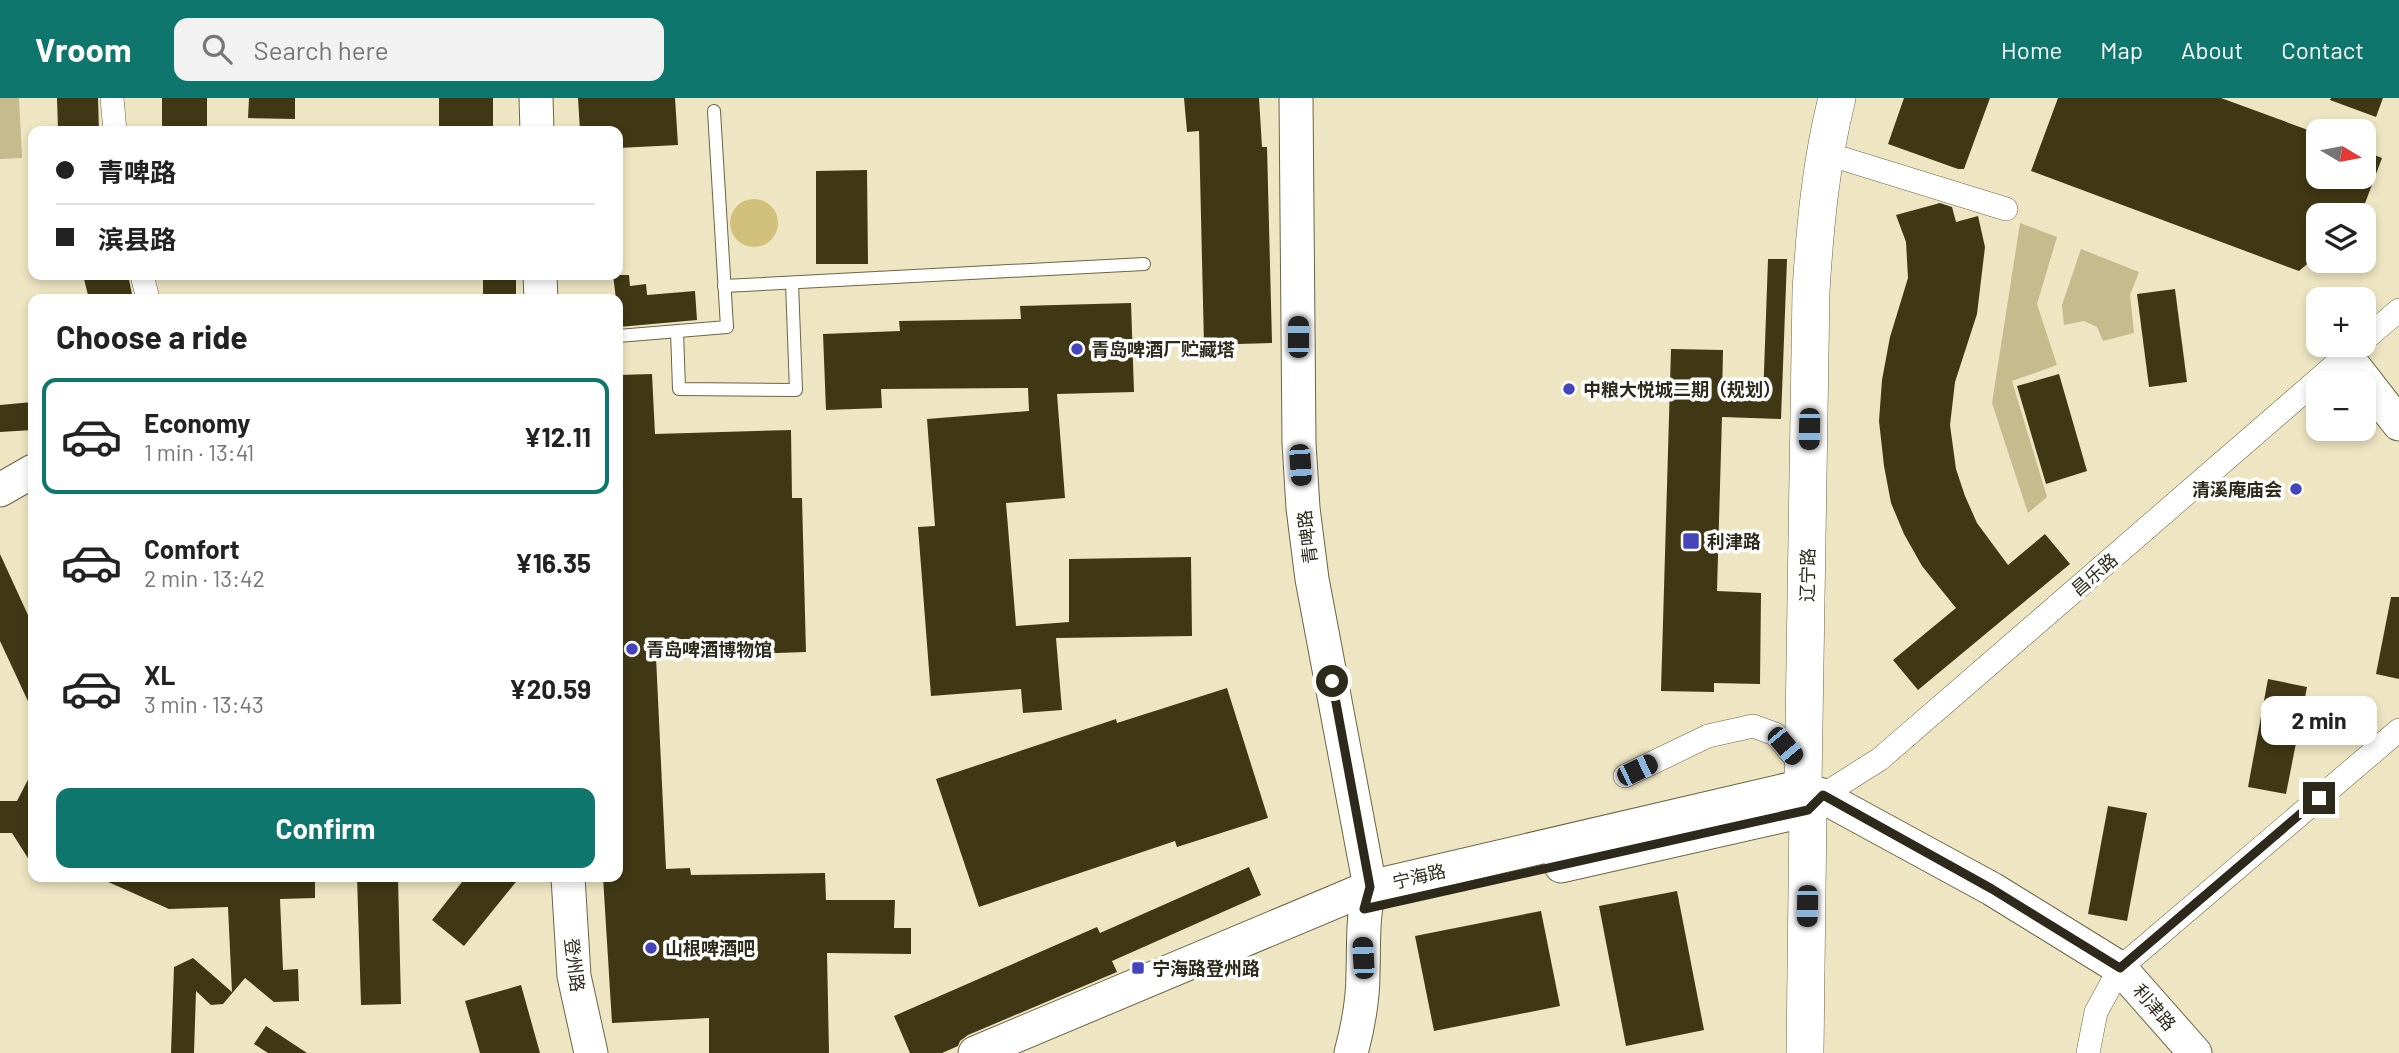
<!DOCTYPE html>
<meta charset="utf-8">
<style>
body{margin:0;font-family:Barlow,"Noto Sans SC",sans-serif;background:#f2f2f2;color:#222;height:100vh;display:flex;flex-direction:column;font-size:26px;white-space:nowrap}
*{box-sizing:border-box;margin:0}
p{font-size:23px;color:#767676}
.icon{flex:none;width:38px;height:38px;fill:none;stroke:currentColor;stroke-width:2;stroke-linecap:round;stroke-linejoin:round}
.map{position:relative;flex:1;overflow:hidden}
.details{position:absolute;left:28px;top:196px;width:595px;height:588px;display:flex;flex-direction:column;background:#fff;border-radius:14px;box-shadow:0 4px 10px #0003}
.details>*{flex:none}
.top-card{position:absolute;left:28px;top:28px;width:595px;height:154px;border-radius:14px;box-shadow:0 4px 10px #0003;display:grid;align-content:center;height:154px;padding:0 28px;background:#fff}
.needle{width:46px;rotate:100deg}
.fabs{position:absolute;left:2306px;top:21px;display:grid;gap:14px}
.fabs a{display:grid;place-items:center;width:70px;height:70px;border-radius:14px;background:#fff;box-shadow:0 4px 10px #0003;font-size:35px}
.end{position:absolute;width:32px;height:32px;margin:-16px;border:9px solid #2d2a1c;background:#fff;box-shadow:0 0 0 4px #fff}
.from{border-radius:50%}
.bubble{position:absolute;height:49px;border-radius:14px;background:#fff;box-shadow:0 4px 10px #0003;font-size:23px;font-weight:700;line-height:49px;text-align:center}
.car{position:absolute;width:21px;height:42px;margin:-21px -10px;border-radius:9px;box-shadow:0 0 5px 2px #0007;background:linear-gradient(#222 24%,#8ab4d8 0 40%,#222 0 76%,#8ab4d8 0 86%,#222 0)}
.top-card b{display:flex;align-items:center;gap:24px;height:66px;font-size:26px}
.top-card b+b{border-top:2px solid #e0e0e0}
.top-card i{width:18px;height:18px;background:#222}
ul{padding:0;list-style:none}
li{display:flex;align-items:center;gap:21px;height:116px;margin:0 14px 10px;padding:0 14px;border:4px solid transparent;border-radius:14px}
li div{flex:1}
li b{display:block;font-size:26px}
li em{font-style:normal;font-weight:700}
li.current{border-color:#0f766e}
li>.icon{width:63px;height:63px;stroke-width:1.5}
h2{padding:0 28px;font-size:32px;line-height:84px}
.cta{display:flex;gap:14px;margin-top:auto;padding:14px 28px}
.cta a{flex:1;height:80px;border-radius:14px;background:#0f766e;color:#fff;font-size:28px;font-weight:700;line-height:80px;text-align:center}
header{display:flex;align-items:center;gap:42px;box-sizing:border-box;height:98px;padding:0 35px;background:#0f766e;color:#fff}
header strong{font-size:33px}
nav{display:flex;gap:38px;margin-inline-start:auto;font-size:24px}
.search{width:490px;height:63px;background:#f2f2f2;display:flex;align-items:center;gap:18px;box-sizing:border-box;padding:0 24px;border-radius:14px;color:#767676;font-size:26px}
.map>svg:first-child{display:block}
.green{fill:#c6bb8c}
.water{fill:#d1c07b}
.building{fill:#403814}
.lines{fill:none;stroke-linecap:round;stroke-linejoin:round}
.lane-casing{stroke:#6b6445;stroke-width:14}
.street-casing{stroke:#6b6445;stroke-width:24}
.secondary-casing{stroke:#6b6445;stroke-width:35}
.primary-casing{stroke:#6b6445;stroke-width:38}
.lane{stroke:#fff;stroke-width:12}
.street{stroke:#fff;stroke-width:23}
.secondary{stroke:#fff;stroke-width:33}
.primary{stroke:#fff;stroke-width:37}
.route{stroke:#2d2a1c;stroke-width:9}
.poi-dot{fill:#4545bb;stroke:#fff;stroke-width:2.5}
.labels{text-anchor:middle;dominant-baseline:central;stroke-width:7;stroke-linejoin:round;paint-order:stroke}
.poi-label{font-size:18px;font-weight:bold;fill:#2d2a1c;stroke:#fff;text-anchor:start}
.street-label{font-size:18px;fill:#2d2a1c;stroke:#fff}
</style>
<header>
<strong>Vroom</strong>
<div class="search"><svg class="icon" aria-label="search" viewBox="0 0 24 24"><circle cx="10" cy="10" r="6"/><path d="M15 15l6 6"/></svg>Search here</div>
<nav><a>Home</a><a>Map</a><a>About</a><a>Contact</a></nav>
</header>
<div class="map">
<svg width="2399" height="955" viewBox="0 0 2399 955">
<rect width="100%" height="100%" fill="#eee6c2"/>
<!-- green -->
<g class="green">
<polygon points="0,0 19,0 22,60 0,61"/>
<polygon points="2020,125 2057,139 2037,206 2057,267 2012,283 2047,399 2028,415 1992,305"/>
<polygon points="2081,151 2139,174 2130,197 2134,235 2103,243 2097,229 2084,223 2064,227 2062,207"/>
</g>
<!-- water -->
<circle class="water" cx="754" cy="125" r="24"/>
<!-- building -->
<g class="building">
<polygon points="57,0 98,0 99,33 58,33"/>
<rect x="162" y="0" width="45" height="33"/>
<polygon points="249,0 295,0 295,21 248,20"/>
<rect x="439" y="0" width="54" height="33"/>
<polygon points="578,0 675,0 678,47 618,50 618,33 580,33"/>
<polygon points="1184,0 1259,0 1262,49 1267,49 1272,245 1204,247 1199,33 1187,34"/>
<polygon points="1904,0 1990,0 1964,71 1958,71 1888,46"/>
<polygon points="2058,0 2221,0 2319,36 2319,79 2364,79 2364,53 2382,60 2361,116 2339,108 2336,117 2319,117 2319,156 2299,173 2031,73"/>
<polygon points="2331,0 2383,0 2376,19 2330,2"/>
<polygon points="867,72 868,166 816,166 816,73"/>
<polygon points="1940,105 1952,109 1956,124 1978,118 1985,149 1977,216 1955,284 1950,327 1956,371 1965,398 1977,425 2008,467 2045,436 2070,466 1918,592 1893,562 1956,510 1922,468 1904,436 1891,405 1884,368 1879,323 1882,282 1890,239 1908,180 1906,144 1896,117"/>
<polygon points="1768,161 1787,161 1781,321 1722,319 1717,493 1761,495 1760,586 1714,585 1714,594 1661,593 1671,251 1723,252 1722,301 1763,302"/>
<polygon points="83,177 128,177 133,201 89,201"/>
<rect x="483" y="177" width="33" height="24"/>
<polygon points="613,177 629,177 630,188 646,186 647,197 695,193 697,222 619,229 618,201 616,201"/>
<polygon points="2175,191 2187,284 2149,289 2137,196"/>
<polygon points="1131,205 1134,294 1057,296 1065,400 1006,405 1016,528 1069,524 1069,461 1191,459 1192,538 1056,540 1062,612 1023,615 1021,591 931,598 918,429 935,428 927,321 1029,313 1028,290 881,291 882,310 826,312 823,236 900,233 899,223 1021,221 1020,208"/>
<polygon points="652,276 655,336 791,332 792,400 802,400 806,554 656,559 666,771 690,770 691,777 825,775 826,802 895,802 894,830 911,830 911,856 827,855 829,955 709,955 709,920 612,925 603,779 618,779 618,349 620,349 618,277"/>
<polygon points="2059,276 2087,373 2046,386 2017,288"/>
<polygon points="33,304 33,332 0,334 0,307"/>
<polygon points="0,456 33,528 33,614 0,543"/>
<polygon points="2391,499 2399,499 2399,581 2376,576"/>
<polygon points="2268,581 2307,589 2286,696 2248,689"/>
<polygon points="1227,590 1268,720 1177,749 1175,743 979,809 936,681 1116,621 1117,625"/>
<polygon points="33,672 33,768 12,735 0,735 0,703 17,703"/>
<polygon points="2108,708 2147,715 2127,823 2088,816"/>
<polygon points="1249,769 1261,797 1112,863 1117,874 968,937 960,943 958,948 942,955 910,955 894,918 1097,829 1100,835"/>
<polygon points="97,779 315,779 315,800 280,801 283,872 298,871 299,903 274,904 245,880 223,906 211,907 196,893 194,955 171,955 174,869 193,860 232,894 228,809 169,811"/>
<polygon points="357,779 398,779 401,906 361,907"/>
<polygon points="466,779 520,779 464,848 432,822"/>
<polygon points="1677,793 1704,932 1626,948 1599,808"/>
<polygon points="1541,813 1560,908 1434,933 1415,838"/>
<polygon points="521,887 540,955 480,955 465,903"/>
<polygon points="266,928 307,955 268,955 254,946"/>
</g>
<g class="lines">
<!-- lane casing -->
<g class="lane-casing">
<g id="lane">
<polyline points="724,188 1144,166"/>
<polyline points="677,233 679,291 796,292 792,185"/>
<polyline points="618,238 727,229 714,13"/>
</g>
</g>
<!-- street casing -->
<g class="street-casing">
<g id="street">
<polyline points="112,0 115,33"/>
<polyline points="1844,61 2006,111"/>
<polyline points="142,177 148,201"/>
<polyline points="2364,242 2399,212"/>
<polyline points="1625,678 1708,638 1753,628 1775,636 1795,659 1799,674"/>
<polyline points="1823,697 1880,661 2358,247"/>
<polyline points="2088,955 2096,914 2120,870 2399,632"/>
</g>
</g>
<!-- secondary casing -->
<g class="secondary-casing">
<g id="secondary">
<polyline points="536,0 537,33"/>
<path d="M1296,0l3,345 4,65 9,71 58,308c-8,29 -6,56 -7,86 0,27 -5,54 -12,80"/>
<polyline points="540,177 541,201"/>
<polyline points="2346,258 2399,326"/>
<polyline points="0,392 33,373"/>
<polyline points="1561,768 1808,712 1823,697"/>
<polyline points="568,779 574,878 591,955"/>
<polyline points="975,955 1370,789 1803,688 1992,791 2120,870 2195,955"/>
</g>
</g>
<!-- primary casing -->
<g class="primary-casing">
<path id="primary" d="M1805,955l3,-243 -5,-24 8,-495c4,-65 10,-129 26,-193"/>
</g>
<!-- lane -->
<use href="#lane" class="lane"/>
<!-- street -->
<use href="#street" class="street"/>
<!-- secondary -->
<use href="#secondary" class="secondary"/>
<!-- primary -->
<use href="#primary" class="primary"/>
</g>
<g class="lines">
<!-- route -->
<polyline class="route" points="1332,583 1370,789 1364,811 1808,712 1823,697 1992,791 2120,870 2319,700"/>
</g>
<!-- markers -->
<g class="poi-dot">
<circle cx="1077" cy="251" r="7"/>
<circle cx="1569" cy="291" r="7"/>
<circle cx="2296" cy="391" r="7"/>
<rect x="1682" y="434" width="18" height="18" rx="3.5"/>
<circle cx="632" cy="551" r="7"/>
<circle cx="651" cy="850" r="7"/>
<rect x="1131" y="863" width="14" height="14" rx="3.5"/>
</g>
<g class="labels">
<!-- poi labels -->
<g class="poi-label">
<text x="1091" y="251">青岛啤酒厂贮藏塔</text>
<text x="1583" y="291">中粮大悦城二期（规划）</text>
<text x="2282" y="391" text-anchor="end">清溪庵庙会</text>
<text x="1707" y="443">利津路</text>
<text x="646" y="551">青岛啤酒博物馆</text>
<text x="665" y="850">山根啤酒吧</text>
<text x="1152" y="870">宁海路登州路</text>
</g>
<!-- street labels -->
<g class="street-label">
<text transform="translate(1307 439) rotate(-97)">青啤路</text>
<text transform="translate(2094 476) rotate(-41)">昌乐路</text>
<text transform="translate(1807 477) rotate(-89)">辽宁路</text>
<text transform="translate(1419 778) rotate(-13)">宁海路</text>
<text transform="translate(575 867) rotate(83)">登州路</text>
<text transform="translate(2155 909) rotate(49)">利津路</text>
</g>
</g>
</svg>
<div class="fabs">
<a><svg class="needle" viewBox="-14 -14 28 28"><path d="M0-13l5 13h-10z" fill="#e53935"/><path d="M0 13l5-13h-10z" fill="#767676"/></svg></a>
<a><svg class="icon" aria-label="layers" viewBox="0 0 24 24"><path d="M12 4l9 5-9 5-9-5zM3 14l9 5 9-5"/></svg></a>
<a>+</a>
<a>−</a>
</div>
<i class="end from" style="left:1332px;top:583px"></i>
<i class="end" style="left:2319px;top:700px"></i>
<div class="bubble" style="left:2261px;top:598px;width:116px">2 min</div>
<i class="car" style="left:1298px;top:239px;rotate:0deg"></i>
<i class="car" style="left:1809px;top:331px;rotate:181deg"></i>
<i class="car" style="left:1300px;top:367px;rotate:176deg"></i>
<i class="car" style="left:1785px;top:648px;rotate:140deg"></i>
<i class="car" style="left:1637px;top:672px;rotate:64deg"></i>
<i class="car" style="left:1807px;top:808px;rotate:181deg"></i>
<i class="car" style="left:1363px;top:860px;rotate:357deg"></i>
<div class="top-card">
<b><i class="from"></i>青啤路</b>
<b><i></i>滨县路</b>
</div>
<section class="details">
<h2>Choose a ride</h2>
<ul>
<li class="current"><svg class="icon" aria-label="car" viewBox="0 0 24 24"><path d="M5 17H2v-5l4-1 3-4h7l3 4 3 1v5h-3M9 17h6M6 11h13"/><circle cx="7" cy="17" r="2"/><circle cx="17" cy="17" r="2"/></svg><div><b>Economy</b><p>1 min · 13:41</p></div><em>¥12.11</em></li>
<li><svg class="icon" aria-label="car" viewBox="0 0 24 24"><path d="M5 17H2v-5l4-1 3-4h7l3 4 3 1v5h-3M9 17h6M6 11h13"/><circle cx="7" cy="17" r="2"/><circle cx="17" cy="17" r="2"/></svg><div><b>Comfort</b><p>2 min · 13:42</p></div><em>¥16.35</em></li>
<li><svg class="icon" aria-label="car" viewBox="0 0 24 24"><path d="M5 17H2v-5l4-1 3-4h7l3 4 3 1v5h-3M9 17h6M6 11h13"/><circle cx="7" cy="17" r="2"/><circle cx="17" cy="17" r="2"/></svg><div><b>XL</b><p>3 min · 13:43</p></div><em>¥20.59</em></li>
</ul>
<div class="cta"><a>Confirm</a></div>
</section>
</div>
